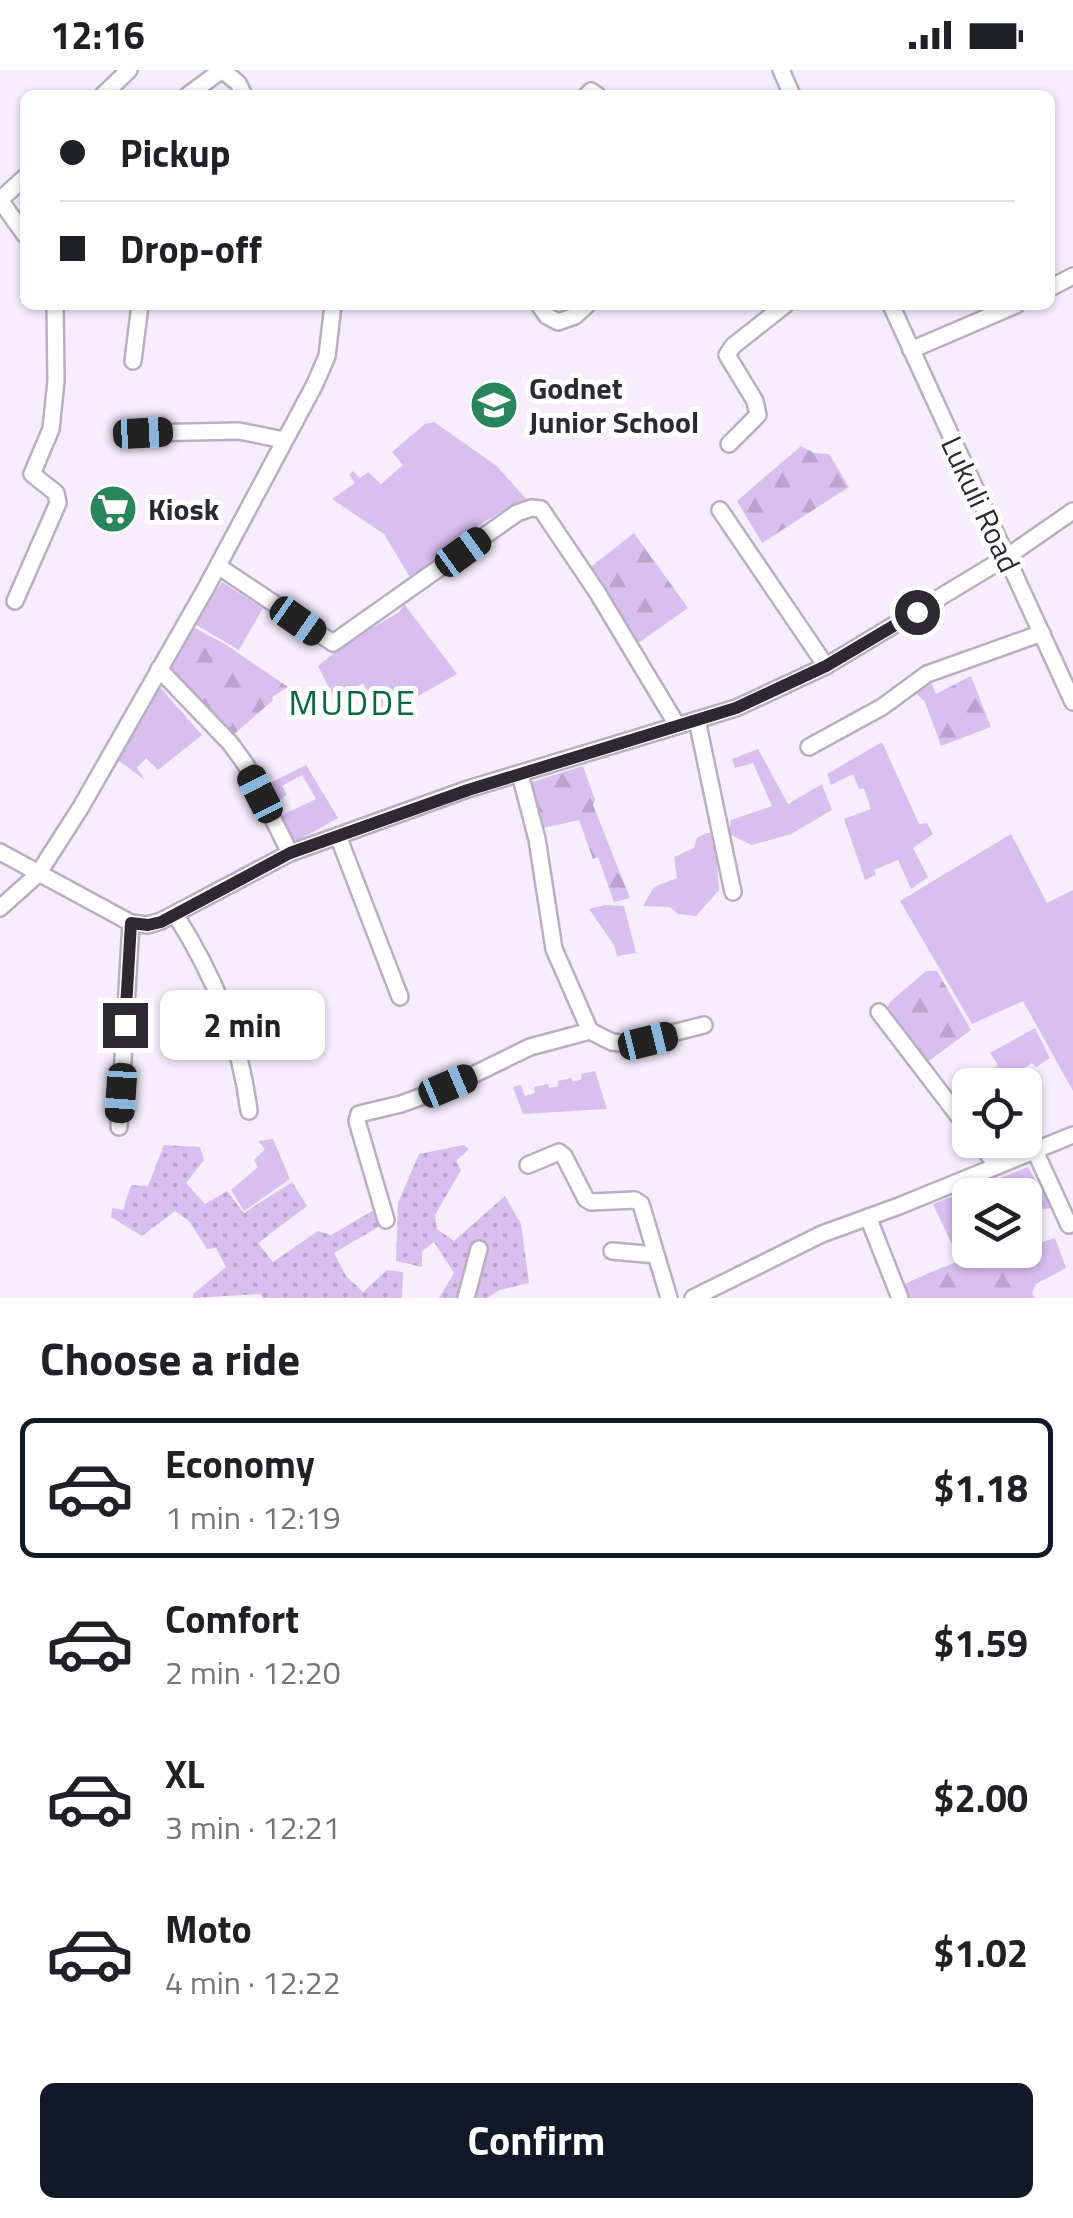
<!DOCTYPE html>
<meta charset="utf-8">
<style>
body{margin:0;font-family:"Titillium Web",sans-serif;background:#f6f6f6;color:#202124;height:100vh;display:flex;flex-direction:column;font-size:38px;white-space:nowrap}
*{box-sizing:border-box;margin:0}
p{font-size:32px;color:#757577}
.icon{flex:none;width:55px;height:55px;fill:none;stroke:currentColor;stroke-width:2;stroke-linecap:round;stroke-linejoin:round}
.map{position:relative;height:1228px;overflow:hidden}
.details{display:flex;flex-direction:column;background:#fff;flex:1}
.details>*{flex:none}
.top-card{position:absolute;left:20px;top:20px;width:1035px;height:220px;border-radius:15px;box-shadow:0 2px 8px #0004;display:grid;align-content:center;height:220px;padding:0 40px;background:#fff}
.tools{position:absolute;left:952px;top:998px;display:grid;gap:20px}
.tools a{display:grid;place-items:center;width:90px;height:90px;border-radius:15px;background:#fff;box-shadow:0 2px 8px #0004;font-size:50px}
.end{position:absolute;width:45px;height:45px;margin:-22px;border:12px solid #2d2930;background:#fff;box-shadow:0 0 0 5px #fff}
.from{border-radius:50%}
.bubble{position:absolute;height:70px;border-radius:15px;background:#fff;box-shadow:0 2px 8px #0004;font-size:32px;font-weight:700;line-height:70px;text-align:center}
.car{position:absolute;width:30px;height:60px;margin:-30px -15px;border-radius:12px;box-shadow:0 0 8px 2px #0007;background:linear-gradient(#222 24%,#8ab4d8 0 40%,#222 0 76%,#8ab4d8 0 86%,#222 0)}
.top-card b{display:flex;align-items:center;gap:35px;height:95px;font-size:38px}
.top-card b+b{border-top:2px solid #e0e0e0}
.top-card i{width:25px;height:25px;background:#202124}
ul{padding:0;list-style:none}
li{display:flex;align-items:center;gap:30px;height:140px;margin:0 20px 15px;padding:0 20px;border:5px solid transparent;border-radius:15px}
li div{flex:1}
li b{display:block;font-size:38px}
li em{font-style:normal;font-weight:700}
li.current{border-color:#111827}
li>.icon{width:90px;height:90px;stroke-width:1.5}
h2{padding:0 40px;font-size:45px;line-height:120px}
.button{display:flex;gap:20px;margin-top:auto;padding:20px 40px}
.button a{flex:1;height:115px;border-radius:15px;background:#111827;color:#fff;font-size:40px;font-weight:700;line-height:115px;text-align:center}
.status{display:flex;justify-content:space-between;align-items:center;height:70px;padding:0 50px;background:#fff;direction:ltr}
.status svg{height:28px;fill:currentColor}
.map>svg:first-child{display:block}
.green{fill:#d9bef0}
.forest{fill:url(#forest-firs)}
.park{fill:url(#park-dots)}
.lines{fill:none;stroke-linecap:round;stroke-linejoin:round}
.minor-casing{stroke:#b9afc2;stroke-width:20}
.minor{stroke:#fff;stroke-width:15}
.route{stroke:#2d2930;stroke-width:12}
.labels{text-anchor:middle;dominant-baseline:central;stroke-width:10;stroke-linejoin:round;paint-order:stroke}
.poi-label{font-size:30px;font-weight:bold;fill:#2d2930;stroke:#fff;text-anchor:start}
.street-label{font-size:30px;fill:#2d2930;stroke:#fff}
.quarter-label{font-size:35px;letter-spacing:2.5px;fill:#0c6843;stroke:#fff}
</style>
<div class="status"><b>12:16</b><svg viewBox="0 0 49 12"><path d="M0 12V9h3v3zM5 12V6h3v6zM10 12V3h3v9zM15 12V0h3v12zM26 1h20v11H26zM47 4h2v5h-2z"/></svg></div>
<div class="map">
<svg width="1073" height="1228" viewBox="0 0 1073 1228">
<defs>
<pattern id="forest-firs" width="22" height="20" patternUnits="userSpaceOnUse" patternTransform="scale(2.5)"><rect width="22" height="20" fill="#d9bef0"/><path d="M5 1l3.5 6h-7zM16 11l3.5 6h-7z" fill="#bba3ce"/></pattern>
<pattern id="park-dots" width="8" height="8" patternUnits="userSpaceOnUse" patternTransform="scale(2.5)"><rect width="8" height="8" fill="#d9bef0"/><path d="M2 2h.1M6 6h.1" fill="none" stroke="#bba3ce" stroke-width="1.8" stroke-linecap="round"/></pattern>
</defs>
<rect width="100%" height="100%" fill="#f6eefe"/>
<!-- green -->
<g class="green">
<path d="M434,352l63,44 30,34c-45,19 -81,46 -116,79l-27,-45 -52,-35 23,-16 -6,-8 4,-4 7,7 8,-6 13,12 22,-19 -11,-13 33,-28z"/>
<polygon points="222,512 263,538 239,580 193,553"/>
<polygon points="404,534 457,604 411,630 407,626 377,644 363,613 335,630 318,596 368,555 374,557 399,542"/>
<polygon points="158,615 202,665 158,700 146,688 137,698 145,710 114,687"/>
<polygon points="882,672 919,754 927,753 933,764 913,778 928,807 911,819 898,790 874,800 876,805 865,810 844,749 871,739 864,719 859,719 853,704 831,715 827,704"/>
<polygon points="758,679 788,734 822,714 832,740 791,764 752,775 729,764 731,750 772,736 753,693 735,698 732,689"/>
<polygon points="306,695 338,748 292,774 276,748 316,729 302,705 282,716 287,725 270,736 260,718"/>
<polygon points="706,763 710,763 716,783 719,820 696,846 678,844 670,837 643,836 654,817 677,808 674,787 694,778 697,768"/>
<polygon points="1011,764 1047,833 1073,820 1073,1021 1023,931 972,954 900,831"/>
<polygon points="605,835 624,836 636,883 617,886 614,875 589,839"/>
<polygon points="1035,958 1050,988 1036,997 1032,993 1012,1007 1006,1015 991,1015 986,1006 998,995 990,983"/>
<polygon points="595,1001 607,1039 523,1044 513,1017 521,1015 525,1026 535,1023 534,1017 548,1014 549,1018 558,1016 558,1011 571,1008 573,1012 582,1009 581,1004"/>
<polygon points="273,1069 290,1109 244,1141 231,1120 258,1097 254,1090 265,1079 258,1071"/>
<polygon points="1028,1097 1052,1138 1043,1139 1034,1121 1023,1117 1003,1125 970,1125 970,1180 975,1180 958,1187 933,1134"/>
</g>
<!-- forest -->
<g class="forest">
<polygon points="801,376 814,383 829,384 849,417 762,473 737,431"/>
<polygon points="634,463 688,538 637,574 588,499"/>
<polygon points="191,556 225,574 288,617 272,627 273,630 232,666 165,599"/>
<polygon points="928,606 936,624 971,606 991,657 941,676 925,632 912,619"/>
<polygon points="583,696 595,730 593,735 630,828 614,832 598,787 593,789 579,750 543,758 527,719 532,712"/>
<polygon points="926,901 937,901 971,960 926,993 885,943 890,932"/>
<path d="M1055,1168l11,30 -30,16 -4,9 3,5h-126l-6,-13c39,-19 78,-35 122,-35v-3z"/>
</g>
<!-- park -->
<g class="park">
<polygon points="164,1075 200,1077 204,1090 186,1113 205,1134 227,1121 244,1143 292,1112 307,1136 258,1173 273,1192 318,1161 331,1165 374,1140 380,1156 334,1183 346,1206 363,1222 387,1200 403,1202 402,1228 263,1228 261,1224 193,1228 193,1224 226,1197 216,1178 207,1179 189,1151 175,1141 142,1166 111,1147 112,1138 123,1140 131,1115 148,1116"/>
<polygon points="464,1075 469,1079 456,1091 461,1100 435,1145 437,1159 454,1171 505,1126 521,1154 529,1213 500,1220 487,1228 439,1228 454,1203 434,1172 422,1181 422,1197 396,1191 398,1133 419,1084"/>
</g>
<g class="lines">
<!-- minor casing -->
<g class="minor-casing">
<g id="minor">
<polyline points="781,0 792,25"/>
<polyline points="103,25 129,0"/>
<polyline points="188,25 222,0 238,13 244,25"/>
<polyline points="587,25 591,21 597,25"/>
<polyline points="25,107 0,130 25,165"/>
<polyline points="1050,218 1073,206"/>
<polyline points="539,235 547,246 558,252 575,246 587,235"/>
<polyline points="891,235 1073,632"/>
<polyline points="911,280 1016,235"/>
<polyline points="133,291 140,235"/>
<polyline points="143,363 239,361 284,370"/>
<polyline points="729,374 758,345 755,331 727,285 733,276 785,235"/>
<polyline points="720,440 826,596"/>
<polyline points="218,496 333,573 517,443 531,438 541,439 597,522 677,655"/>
<polyline points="15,531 58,433 56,423 32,404 51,359 56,311 55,235"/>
<polyline points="159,599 230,673 246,695 290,783"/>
<polyline points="697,650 733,822"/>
<polyline points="809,677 882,637 927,604 1042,563"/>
<polyline points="520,704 537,769 554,879 590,961 612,972 628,974 704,955"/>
<polyline points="338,766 400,927"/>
<polyline points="0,782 131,853 148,855 161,851 290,783 468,719 736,638 826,596 1005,488 1073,441"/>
<polyline points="0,838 38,804 81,737 206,518 315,314 327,286 333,235"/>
<path d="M175,844c40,63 64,122 74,197"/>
<polyline points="879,942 970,1061"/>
<polyline points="119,1057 131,853"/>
<polyline points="977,1070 997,1096"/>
<polyline points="1035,1081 1069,1155"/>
<polyline points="528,1095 559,1082 564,1086 586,1129 591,1132 635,1130 641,1134 669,1228"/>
<polyline points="868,1147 900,1228"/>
<polyline points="386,1150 357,1051 359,1044 401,1034 448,1017 530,977 590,961"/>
<polyline points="612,1181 656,1185"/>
<polyline points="466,1228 479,1179"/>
<polyline points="693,1228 822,1164 899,1136 1073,1065"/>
</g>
</g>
<!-- minor -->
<use href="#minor" class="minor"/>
</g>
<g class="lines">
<!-- route -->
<polyline class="route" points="125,955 131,853 148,855 161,852 290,783 468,720 736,638 826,596 917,542"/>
</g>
<!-- icons -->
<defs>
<g id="school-disc" transform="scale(2.5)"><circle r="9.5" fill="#29855b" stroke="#fff"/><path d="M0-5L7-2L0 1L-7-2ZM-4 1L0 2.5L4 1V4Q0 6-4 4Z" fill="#fff"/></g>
<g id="supermarket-disc" transform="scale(2.5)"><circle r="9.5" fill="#29855b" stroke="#fff"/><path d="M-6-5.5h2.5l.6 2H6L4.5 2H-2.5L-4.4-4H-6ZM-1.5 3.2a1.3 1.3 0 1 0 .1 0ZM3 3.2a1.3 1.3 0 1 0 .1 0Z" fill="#fff"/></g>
</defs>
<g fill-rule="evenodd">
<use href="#school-disc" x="494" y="335"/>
<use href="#supermarket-disc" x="113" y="439"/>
</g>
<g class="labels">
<!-- poi labels -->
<g class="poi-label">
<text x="529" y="318">Godnet<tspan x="529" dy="34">Junior School</tspan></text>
<text x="148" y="439">Kiosk</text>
</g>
<!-- street labels -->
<g class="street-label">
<text transform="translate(981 434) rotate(65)">Lukuli Road</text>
</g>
<!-- quarter labels -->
<g class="quarter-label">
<text x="353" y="632">MUDDE</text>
</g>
</g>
</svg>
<div class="tools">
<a><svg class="icon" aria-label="locate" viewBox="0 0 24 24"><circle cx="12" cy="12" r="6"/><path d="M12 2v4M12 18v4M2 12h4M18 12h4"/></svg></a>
<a><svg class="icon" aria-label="layers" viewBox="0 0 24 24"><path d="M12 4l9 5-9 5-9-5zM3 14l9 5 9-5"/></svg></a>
</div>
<i class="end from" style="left:917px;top:542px"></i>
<i class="end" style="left:125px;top:955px"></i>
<div class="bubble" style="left:160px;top:920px;width:165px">2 min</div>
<i class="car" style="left:143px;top:363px;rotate:87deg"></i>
<i class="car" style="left:463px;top:482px;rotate:54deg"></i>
<i class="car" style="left:298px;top:551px;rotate:125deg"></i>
<i class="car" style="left:260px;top:724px;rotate:333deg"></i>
<i class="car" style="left:648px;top:971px;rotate:76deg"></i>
<i class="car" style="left:448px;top:1016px;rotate:67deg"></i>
<i class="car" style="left:121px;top:1023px;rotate:184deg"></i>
<div class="top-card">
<b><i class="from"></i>Pickup</b>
<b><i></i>Drop-off</b>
</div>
</div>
<section class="details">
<h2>Choose a ride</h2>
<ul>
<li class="current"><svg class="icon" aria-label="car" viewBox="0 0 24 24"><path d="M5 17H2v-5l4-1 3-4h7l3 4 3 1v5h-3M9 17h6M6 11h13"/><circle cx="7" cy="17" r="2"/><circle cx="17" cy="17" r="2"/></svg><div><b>Economy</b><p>1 min · 12:19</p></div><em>$1.18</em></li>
<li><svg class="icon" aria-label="car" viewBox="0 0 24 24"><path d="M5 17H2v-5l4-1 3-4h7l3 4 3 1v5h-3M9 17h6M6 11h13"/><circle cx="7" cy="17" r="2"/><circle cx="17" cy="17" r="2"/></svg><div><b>Comfort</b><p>2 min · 12:20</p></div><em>$1.59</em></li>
<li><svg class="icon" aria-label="car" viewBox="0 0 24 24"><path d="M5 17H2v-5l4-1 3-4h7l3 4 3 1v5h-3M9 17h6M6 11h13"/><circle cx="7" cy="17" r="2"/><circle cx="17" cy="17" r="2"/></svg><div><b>XL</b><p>3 min · 12:21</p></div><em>$2.00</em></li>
<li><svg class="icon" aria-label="car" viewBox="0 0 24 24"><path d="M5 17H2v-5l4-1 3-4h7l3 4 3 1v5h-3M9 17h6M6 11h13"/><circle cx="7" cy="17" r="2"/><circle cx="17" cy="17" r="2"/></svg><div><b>Moto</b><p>4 min · 12:22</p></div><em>$1.02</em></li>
</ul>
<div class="button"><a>Confirm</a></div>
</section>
